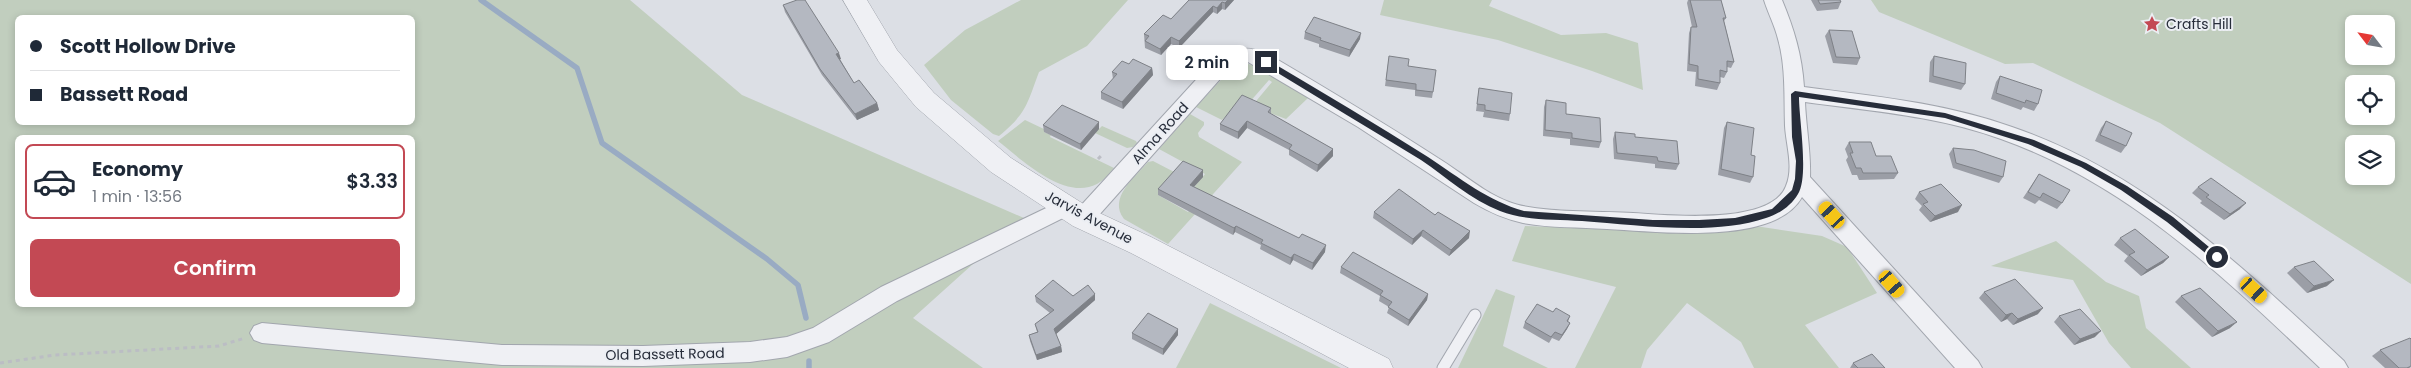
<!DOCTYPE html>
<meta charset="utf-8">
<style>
body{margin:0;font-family:Poppins,sans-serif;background:#f6f6f7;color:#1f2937;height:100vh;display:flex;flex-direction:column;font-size:19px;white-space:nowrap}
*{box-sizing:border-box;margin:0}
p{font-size:16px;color:#747a83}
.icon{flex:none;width:28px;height:28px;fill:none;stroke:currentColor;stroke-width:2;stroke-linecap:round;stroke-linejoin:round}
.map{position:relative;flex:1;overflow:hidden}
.side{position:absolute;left:15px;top:135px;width:400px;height:172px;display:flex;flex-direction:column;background:#fff;border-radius:8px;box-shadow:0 2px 8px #0003}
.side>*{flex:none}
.guide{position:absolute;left:15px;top:15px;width:400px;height:110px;border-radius:8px;box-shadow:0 2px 8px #0003;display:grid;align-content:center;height:110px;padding:0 15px;background:#fff}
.needle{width:32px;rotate:301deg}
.fabs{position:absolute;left:2345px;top:15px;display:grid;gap:10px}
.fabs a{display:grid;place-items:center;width:50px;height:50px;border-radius:8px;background:#fff;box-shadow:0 2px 8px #0003;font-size:25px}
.end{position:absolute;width:22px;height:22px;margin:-11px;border:6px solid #272d3a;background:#fff;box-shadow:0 0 0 2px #fff}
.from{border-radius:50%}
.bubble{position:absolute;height:35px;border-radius:8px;background:#fff;box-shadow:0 2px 8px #0003;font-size:16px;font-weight:600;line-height:35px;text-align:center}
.car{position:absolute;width:15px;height:30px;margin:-15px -8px;border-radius:6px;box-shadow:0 0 4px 1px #0007;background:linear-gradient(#f5c518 24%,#345 0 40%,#f5c518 0 76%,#345 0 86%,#f5c518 0)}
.guide b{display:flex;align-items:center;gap:18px;height:48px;font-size:19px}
.guide b+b{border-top:1px solid #e0e1e3}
.guide i{width:12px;height:12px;background:#1f2937}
ul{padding:9px 0 0;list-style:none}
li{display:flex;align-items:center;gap:15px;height:75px;margin:0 10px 8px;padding:0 5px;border:2px solid transparent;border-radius:8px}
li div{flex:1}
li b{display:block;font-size:19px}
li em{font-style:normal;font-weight:600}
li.on{border-color:#c34954}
li>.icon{width:45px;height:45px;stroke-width:1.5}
.cta{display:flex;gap:10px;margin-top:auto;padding:10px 15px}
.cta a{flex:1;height:58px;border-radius:8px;background:#c34954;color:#fff;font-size:20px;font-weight:600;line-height:58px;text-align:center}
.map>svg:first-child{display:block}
.green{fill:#c1cebe;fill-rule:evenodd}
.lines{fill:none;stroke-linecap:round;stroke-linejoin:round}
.stream{stroke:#99abc3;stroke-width:5.5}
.service-casing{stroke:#a2a6ae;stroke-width:13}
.minor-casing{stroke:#a2a6ae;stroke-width:2}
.tertiary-casing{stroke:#a2a6ae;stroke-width:1}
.path{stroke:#bbbdc4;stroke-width:3;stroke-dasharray:4 4;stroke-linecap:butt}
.service{stroke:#eff0f4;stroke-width:11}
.minor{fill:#eff0f4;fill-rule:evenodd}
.tertiary{fill:#eff0f4;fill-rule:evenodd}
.wall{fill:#9b9ea6}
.shaded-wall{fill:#7e8187}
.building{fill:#b4b8c1;stroke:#7e8187}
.route{fill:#272d3a}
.labels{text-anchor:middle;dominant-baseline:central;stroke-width:4;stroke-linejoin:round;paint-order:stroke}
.poi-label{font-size:14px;fill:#272d3a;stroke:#ebeef3;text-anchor:start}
.street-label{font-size:14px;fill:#272d3a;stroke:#ebeef3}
</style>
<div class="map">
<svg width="2411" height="368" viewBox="0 0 2411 368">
<rect width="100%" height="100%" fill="#dcdfe5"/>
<!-- green -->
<g class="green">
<path d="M0,0h630l112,95 282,123 -111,100 70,50h-983zM18,18h394v104h-394zM18,138h394v167h-394z"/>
<path d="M1021,0h107l-41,46 -48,26c-12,32 -12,41 -40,64l-6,-2 -42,-34 -27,-35 41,-35z"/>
<polygon points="1384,0 1492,0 1489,6 1561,35 1606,33 1638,43 1643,90 1592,71 1498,40 1380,15"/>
<path d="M1871,0h540v284l-251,-161 -127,-60 -28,1 -126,-52zM2354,24h32v32h-32zM2354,84h32v32h-32zM2354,144h32v32h-32z"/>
<polygon points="1244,63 1257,66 1308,98 1286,119 1252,106 1272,82 1269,80 1248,104 1229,117 1226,116 1222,120 1196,107 1232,68"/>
<path d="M1190,114l14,8v3l-6,8 1,4 43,25 -74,82 -44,-25c-16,-21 10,-41 24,-57l5,-1 25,13 -20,21 30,17 13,-15 -10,-6 14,-17 -46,-25z"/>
<path d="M1025,120l21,10 -2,2 7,3 -1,2 64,31c-5,6 -10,12 -17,16 -32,17 -75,-24 -99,-43z"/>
<polygon points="1102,126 1136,141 1137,143 1133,147 1127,148 1095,133"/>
<polygon points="1525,226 1643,230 1762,227 1822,236 1847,247 1877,293 1805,325 1839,368 1754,368 1741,342 1687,303 1647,350 1641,368 1575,368 1616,287 1512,261"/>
<polygon points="2056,241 2106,282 2139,296 2146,328 2191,368 2131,368 2109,343 2073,280 1991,266"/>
<polygon points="1496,289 1515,296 1503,346 1548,368 1458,368"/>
<polygon points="1210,303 1341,368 1176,368"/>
</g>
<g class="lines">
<!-- stream -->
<g class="stream">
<polyline points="481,0 577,68 602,143 767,259 798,285 806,318"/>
<polyline points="809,361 809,368"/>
</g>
<!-- service casing -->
<g class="service-casing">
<polyline id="service" points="1443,368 1475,315"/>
</g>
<!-- minor casing -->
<g class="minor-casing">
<g id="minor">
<path d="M1764,0h18c12,29 20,55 22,87 70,9 141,16 208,40 132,45 232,141 332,234l4,7h-28c-96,-91 -192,-184 -319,-229 -63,-23 -130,-28 -196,-37 1,25 6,50 5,75l168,184 4,7h-27l-153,-171c-28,50 -146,34 -195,32 -28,-2 -57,-1 -84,-6 -18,-4 -34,-11 -49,-20l-116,-76 -110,-65 -8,-1 -11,8 -138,155 -8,3 -8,-3 -3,-6 3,-6 140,-153c19,-15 38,-13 58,-2 56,33 111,66 165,101 23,14 45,34 71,44 27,11 92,9 124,11 35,2 138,13 153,-27 8,-19 0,-41 -1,-60 -1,-29 1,-59 -7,-87 -3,-13 -10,-26 -14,-39z"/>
<polygon points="1065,199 1073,201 1076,207 1073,213 897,301 829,342 787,357 750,362 643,366 502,365 262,343 254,340 250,333 254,326 262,323 502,345 643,346 750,342 787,337 813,328 881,287"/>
</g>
</g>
<!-- tertiary casing -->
<g class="tertiary-casing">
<polygon id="tertiary" points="843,0 867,0 897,50 934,93 1011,158 1093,210 1151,237 1389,359 1393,368 1349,368 1131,253 1073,226 991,172 916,107 879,62"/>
</g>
<!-- path -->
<g class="path">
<polyline points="1098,159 1102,155"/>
<polyline points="0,363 55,355 219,346 245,338"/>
</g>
<!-- service -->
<use href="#service" class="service"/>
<!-- minor -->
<use href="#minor" class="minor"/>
<!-- tertiary -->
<use href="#tertiary" class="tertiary"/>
</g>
<!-- wall -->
<g class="wall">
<polygon points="1189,0 1234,0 1225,10 1222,9 1217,14 1213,12 1179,48 1171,44 1161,55 1145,48 1144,34 1171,19"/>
<polygon points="1688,0 1721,0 1726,18 1724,21 1734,62 1731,68 1727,67 1727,72 1724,78 1720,77 1720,83 1717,90 1695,86 1696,72 1687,71 1689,33 1691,27 1692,27 1687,3"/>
<polygon points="1811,0 1840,0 1841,2 1838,9 1817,11"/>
<polygon points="783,5 841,59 840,59 854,83 877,103 879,110 857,120 822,75 785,12"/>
<polygon points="1829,30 1860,58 1857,65 1833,63 1825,36"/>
<polygon points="1305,32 1360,39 1349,57 1319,47 1319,44 1304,39"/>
<polygon points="1389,56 1408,66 1433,92 1432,98 1415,96 1415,90 1385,86"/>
<polygon points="1934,56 1965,84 1961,90 1929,82 1930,62"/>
<polygon points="1129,64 1152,68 1153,75 1123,109 1101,99 1101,92 1113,79 1112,72"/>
<polygon points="2000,76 2038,104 2034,111 2023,107 2021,110 1991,99 1996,82"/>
<polygon points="1479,88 1510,114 1509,121 1483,117 1484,112 1476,111"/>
<polygon points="1546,100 1566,114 1601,142 1599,148 1570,145 1570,139 1543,136 1544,107"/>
<polygon points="1271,108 1271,114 1333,149 1333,156 1317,172 1289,155 1289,150 1247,128 1238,139 1220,130 1220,124"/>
<polygon points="2106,121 2126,146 2121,153 2095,141 2101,128"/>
<polygon points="1727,122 1751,155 1753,177 1750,183 1718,175 1724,128"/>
<polygon points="1043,125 1099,129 1081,150 1044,132"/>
<polygon points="1615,132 1635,137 1679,164 1676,170 1655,168 1655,164 1614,159 1613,139"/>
<polygon points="1849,142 1876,156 1898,173 1894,179 1859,180 1857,175 1852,175 1846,160 1848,157 1845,149"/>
<polygon points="1953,148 2003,177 1999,183 1953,168 1949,154"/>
<polygon points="1203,170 1203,177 1194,187 1325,252 1312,270 1293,260 1290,265 1260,249 1261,245 1235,232 1233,235 1158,195 1158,189"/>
<polygon points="2039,174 2062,203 2057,209 2039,200 2035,204 2023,198"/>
<polygon points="2198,187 2240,209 2224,220 2200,203 2202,201 2192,193"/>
<polygon points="1919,192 1958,212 1930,222 1919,210 1922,206 1915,199"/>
<polygon points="1374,212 1469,238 1449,256 1421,236 1412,245 1373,218"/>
<polygon points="2120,238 2169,257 2163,263 2141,276 2124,261 2128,256 2114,245"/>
<polygon points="1341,267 1428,294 1427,300 1408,326 1387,313 1389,307 1379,301 1380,296 1340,273"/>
<polygon points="2294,267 2327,286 2307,293 2287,273"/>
<polygon points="1984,292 2038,314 2013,325 2007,319 2001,322 1979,298"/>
<polygon points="1035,296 1073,296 1095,300 1056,334 1061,346 1062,352 1037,360 1030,341 1029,335 1037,332 1035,324 1050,313 1036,302"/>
<polygon points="2181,296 2230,328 2212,337 2175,302"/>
<polygon points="1553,312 1570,316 1568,322 1570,323 1567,329 1559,341 1552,338 1549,343 1523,328 1525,322"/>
<polygon points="2059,316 2095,337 2074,345 2054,322"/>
<polygon points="1132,333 1178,335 1163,355 1132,339"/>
<polygon points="2380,350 2411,368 2385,368 2372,356"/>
<polygon points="1853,363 1885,368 1850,368"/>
</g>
<!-- shaded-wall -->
<g class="shaded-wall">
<polygon points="1228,0 1234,0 1225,10 1225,3"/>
<polygon points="1222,2 1222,9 1217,14 1217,8"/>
<polygon points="1213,6 1213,12 1179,48 1179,41"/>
<polygon points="1361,33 1360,39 1349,57 1350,50"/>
<polygon points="1171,37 1171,44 1161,55 1160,49"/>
<polygon points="839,53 841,59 838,60 836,54"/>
<polygon points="1152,68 1153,75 1123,109 1122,102"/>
<polygon points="877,103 879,110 857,120 855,114"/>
<polygon points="1247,121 1247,128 1238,139 1238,132"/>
<polygon points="1099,122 1099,129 1081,150 1080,144"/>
<polygon points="1333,149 1333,156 1317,172 1318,165"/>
<polygon points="1203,170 1203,177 1190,191 1190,185"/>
<polygon points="2246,203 2240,209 2224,220 2230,214"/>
<polygon points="1962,205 1958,212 1930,222 1935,216"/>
<polygon points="1236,226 1235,232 1233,235 1234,228"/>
<polygon points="1423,230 1421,236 1412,245 1413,239"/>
<polygon points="1470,231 1469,238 1449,256 1451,250"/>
<polygon points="1326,245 1325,252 1312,270 1313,263"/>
<polygon points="1294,254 1293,260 1290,265 1291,258"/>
<polygon points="2169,257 2163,263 2141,276 2147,270"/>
<polygon points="2334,280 2327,286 2307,293 2314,286"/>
<polygon points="1095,294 1095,300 1055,335 1054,329"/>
<polygon points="1428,294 1427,300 1408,326 1409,320"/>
<polygon points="2043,308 2038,314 2013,325 2018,319"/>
<polygon points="2012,313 2007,319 2001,322 2006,315"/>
<polygon points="2237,322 2230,328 2212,337 2218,331"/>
<polygon points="1570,323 1567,329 1559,341 1562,335"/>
<polygon points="1178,329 1178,335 1163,355 1163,349"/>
<polygon points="2101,331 2095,337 2074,345 2080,339"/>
<polygon points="1061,346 1062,352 1037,360 1036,355"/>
</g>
<!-- building -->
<g class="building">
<polygon points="797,0 805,0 839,53 836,54 854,83 859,80 877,103 855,114 820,69 783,5"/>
<polygon points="1189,0 1228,0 1225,3 1222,2 1217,8 1213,6 1179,41 1171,37 1160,49 1145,41 1149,36 1144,34 1163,15 1171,19"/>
<polygon points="1690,0 1721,0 1726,18 1723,18 1734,62 1727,61 1727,72 1720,70 1720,83 1698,79 1698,66 1689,64 1691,27 1697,27"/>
<polygon points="1818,0 1840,0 1841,2 1820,4"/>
<polygon points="1314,17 1361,33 1350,50 1320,40 1321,38 1305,32"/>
<polygon points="1829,30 1852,31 1860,58 1836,57"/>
<polygon points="1389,56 1409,59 1408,66 1436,70 1433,92 1416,90 1416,84 1386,80"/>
<polygon points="1934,56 1966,63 1965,84 1933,76"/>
<polygon points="1133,59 1152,68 1122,102 1101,92 1117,74 1112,72 1122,61 1129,64"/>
<polygon points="2000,76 2042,90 2038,104 2026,100 2025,103 1996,93"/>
<polygon points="1479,88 1512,93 1510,114 1485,110 1485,105 1477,104"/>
<polygon points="1242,95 1271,108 1268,112 1333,149 1318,165 1289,149 1292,145 1247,121 1238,132 1220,124"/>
<polygon points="1546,100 1566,103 1566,114 1600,118 1601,142 1572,138 1572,133 1545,130"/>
<polygon points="1062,105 1099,122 1080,144 1043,125"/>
<polygon points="2106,121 2132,133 2126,146 2100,135"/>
<polygon points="1727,122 1754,128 1751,155 1755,156 1753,177 1721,169"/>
<polygon points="1615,132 1635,134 1635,137 1677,141 1679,164 1658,161 1657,157 1617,153"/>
<polygon points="1849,142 1871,142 1876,156 1891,156 1898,173 1863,173 1861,168 1856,168 1850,153 1853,153"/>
<polygon points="1953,148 1974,150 2006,161 2003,177 1956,163"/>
<polygon points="1183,161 1203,170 1190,185 1299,238 1302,234 1326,245 1313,263 1294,254 1291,258 1261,243 1263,240 1236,226 1234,228 1158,189"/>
<polygon points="2039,174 2070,190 2062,203 2043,193 2040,198 2028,192"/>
<polygon points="2211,178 2246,203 2230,214 2206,197 2209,195 2198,187"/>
<polygon points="1941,184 1962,205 1935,216 1923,204 1928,202 1919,192"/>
<polygon points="1399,189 1435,215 1438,212 1470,231 1451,250 1423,230 1413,239 1374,212"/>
<polygon points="2135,229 2169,257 2147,270 2129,255 2135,252 2120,238"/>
<polygon points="1353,252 1428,294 1409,320 1388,307 1392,302 1380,295 1383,291 1341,267"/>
<polygon points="2314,261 2334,280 2314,286 2294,267"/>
<polygon points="2015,279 2043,308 2018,319 2012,313 2006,315 1984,292"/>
<polygon points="1053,280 1073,296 1088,285 1095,294 1054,329 1061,346 1036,355 1029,335 1038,332 1035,324 1054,310 1035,296"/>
<polygon points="2200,288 2237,322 2218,331 2181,296"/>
<polygon points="1537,304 1553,312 1556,308 1570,316 1567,321 1570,323 1562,335 1555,332 1551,337 1525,322"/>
<polygon points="2080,309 2101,331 2080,339 2059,316"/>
<polygon points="1148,313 1178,329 1163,349 1132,333"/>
<polygon points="2410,338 2411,339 2411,366 2407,368 2399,368 2380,350"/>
<polygon points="1872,354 1885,368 1858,368 1853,363"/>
</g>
<!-- route -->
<path class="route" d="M1263,60h5c54,32 108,64 160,97 32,21 60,44 96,54l129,9h46l36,-2 37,-9 20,-19 3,-11 1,-18 -4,-24 -1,-43 4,-3 150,22 89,27 52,23 41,23 46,31 48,40 -4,4 -3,-1 -47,-38 -46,-32 -40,-23 -53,-23 -83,-26 -146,-21c0,22 10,80 -1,97 -7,12 -19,20 -32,24 -51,18 -130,7 -184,3 -27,-2 -56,0 -82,-10 -29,-11 -54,-34 -79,-51 -53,-32 -105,-64 -158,-96z"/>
<!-- icons -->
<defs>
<g id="sight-bare" transform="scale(1.35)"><path d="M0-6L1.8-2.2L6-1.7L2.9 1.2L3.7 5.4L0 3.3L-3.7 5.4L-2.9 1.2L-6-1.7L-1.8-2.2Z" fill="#c34954" stroke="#ebeef3" stroke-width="2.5" paint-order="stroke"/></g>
</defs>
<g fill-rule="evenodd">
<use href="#sight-bare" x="2152" y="24"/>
</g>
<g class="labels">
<!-- poi labels -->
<g class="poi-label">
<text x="2166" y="24">Crafts Hill</text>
</g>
<!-- street labels -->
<g class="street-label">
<text transform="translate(1160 133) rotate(-48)">Alma Road</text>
<text transform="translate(1089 217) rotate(28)">Jarvis Avenue</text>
<text transform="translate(665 354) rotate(-1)">Old Bassett Road</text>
</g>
</g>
</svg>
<div class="fabs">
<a><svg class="needle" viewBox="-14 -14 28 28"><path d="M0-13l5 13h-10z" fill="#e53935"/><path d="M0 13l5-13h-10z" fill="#747a83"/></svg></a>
<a><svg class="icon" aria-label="locate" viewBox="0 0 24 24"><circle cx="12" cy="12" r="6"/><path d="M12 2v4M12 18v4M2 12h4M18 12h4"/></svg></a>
<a><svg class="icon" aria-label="layers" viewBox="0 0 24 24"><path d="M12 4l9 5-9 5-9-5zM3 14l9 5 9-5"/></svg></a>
</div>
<i class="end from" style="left:2217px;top:257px"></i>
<i class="end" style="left:1266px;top:62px"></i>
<div class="bubble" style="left:1166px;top:45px;width:82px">2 min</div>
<i class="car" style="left:1832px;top:215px;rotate:318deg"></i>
<i class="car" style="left:1892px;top:284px;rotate:139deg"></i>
<i class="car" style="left:2254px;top:290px;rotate:132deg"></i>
<div class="guide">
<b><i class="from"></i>Scott Hollow Drive</b>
<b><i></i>Bassett Road</b>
</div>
<section class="side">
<ul>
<li class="on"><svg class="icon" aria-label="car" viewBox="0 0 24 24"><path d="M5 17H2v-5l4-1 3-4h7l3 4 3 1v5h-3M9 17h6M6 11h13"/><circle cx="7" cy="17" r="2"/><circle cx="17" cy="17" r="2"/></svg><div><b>Economy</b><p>1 min · 13:56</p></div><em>$3.33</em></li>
</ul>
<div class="cta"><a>Confirm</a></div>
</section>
</div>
